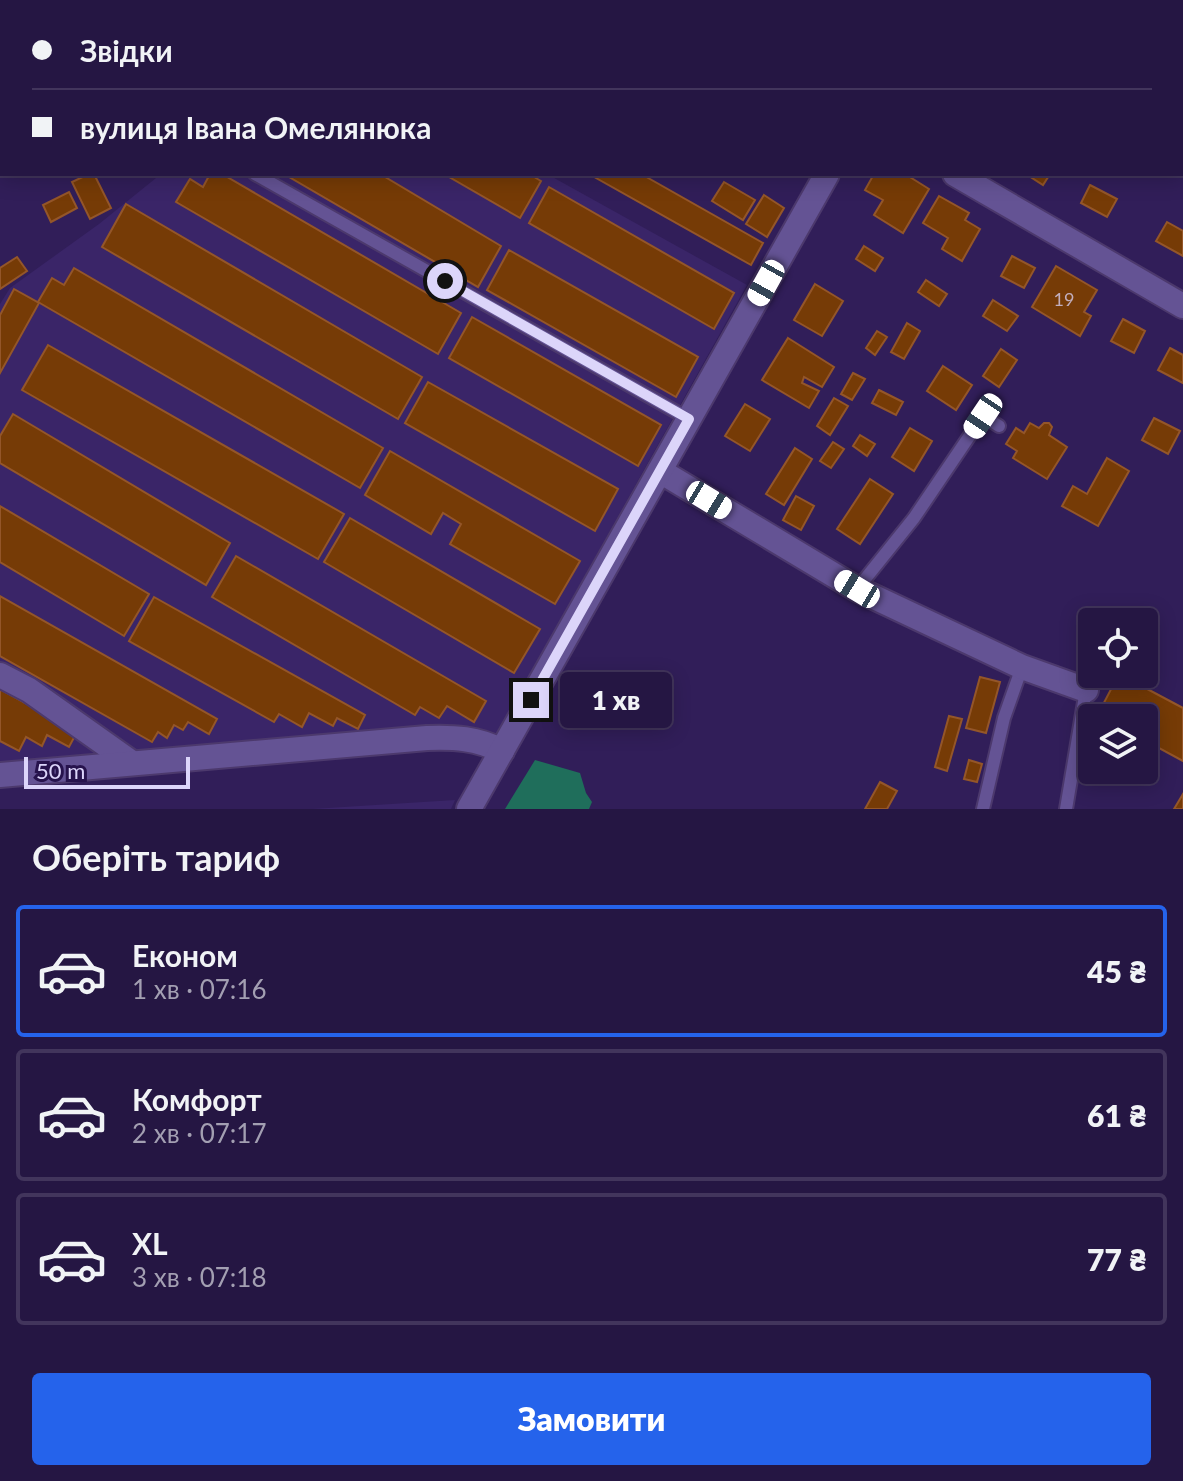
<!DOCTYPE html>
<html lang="uk">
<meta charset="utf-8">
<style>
body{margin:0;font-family:Lato,sans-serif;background:#2d1f4a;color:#f1f3f6;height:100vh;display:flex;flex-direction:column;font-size:30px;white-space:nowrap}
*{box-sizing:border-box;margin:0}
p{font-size:26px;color:#a39fb2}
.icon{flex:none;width:44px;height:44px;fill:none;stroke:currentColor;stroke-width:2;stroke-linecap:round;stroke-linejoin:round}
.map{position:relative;height:809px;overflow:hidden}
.sheet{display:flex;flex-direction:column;background:#251643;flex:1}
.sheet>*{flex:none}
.banner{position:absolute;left:0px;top:0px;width:1184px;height:176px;box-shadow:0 4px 20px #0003,0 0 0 2px #42355c;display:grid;align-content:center;height:176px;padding:0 32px;background:#251643}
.controls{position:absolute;left:1078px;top:608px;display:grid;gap:16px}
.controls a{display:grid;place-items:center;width:80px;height:80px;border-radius:8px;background:#251643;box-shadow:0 4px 20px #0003,0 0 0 2px #42355c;font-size:40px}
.scale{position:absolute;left:24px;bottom:20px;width:166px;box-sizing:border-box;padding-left:8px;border:4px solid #dcd5fa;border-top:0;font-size:22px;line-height:28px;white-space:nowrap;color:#dcd5fa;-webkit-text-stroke:6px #27134d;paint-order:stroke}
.end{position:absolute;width:36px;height:36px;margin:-18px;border:10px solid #dcd5fa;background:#111;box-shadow:0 0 0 4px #111}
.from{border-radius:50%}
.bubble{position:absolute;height:56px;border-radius:8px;background:#251643;box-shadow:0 4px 20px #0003,0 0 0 2px #42355c;font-size:26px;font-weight:800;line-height:56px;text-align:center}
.car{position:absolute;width:24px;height:48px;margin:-24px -12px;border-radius:10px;box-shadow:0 0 6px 2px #0007;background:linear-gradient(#fff 24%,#345 0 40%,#fff 0 76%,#345 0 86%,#fff 0)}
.banner b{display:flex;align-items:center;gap:28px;height:76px;font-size:30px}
.banner b+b{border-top:2px solid #42355c}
.banner i{width:20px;height:20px;background:#f1f3f6}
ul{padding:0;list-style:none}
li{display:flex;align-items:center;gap:24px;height:132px;margin:0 16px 12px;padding:0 16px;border:4px solid #42355c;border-radius:8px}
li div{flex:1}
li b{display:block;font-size:30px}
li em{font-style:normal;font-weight:800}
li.active{border-color:#2563eb}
li>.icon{width:72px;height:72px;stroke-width:1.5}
h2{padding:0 32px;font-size:36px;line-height:96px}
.cta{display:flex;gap:16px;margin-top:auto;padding:16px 32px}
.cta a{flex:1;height:92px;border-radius:8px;background:#2563eb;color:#fff;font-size:32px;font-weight:800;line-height:92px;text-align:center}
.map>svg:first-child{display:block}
.built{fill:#3a2568}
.water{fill:#1f6e5b}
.building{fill:#763b06;stroke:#945629;stroke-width:2}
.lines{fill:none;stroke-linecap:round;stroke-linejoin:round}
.lane-casing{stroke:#4c396d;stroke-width:16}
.street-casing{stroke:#4c396d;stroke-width:28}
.lane{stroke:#645394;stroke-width:12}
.street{stroke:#645394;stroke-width:24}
.route{stroke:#dcd5fa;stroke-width:10}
.labels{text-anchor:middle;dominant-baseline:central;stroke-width:8;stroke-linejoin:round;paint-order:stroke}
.number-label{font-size:18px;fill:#c2aebd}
</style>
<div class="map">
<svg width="1183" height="809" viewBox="0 0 1183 809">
<rect width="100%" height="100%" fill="#311e59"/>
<!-- built -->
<g class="built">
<polygon points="161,174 547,174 747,285 495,737 0,785 0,304 10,288 99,224"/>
<polygon points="455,800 451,809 312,809"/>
</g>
<!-- water -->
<polygon class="water" points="535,760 580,773 586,793 592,802 589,809 505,809"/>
<!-- building -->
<g class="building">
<polygon points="761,0 799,0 760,2"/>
<polygon points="1041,0 1076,0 1040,2"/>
<polygon points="89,174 94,174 111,208 90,219 72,182"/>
<polygon points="210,174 222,174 461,313 438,354 176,202 190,179 203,187"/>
<polygon points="284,174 380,174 501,246 478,287"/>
<polygon points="444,174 529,174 541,181 520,218"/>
<polygon points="589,174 641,174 763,243 751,265"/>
<polygon points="874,174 905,174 929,189 903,233 874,215 883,200 865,190"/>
<polygon points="1026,174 1050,174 1043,185"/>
<polygon points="724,182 755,200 743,220 712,201"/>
<polygon points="1090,185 1117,199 1107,217 1081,203"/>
<polygon points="549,187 734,293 714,329 529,223"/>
<polygon points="69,192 77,208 51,222 43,205"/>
<polygon points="764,195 784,208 767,237 746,224"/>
<polygon points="939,196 969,213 965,220 980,229 962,261 942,249 948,238 923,223"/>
<polygon points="126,204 422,377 398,419 102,247"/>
<polygon points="1167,222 1183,231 1183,256 1156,241"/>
<polygon points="864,246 883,258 875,271 856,259"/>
<polygon points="509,250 698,357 676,397 487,290"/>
<polygon points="1012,256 1035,268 1024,288 1001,276"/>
<polygon points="17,257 27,271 0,289 0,268"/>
<polygon points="1056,266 1097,290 1084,312 1091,316 1080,336 1032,307"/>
<polygon points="74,268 383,448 360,488 38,302 52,278 64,285"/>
<polygon points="926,280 947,294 939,306 918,292"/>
<polygon points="815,284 843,301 822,336 794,320"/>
<polygon points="14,289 39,303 0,373 0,315"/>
<polygon points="993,300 1018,316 1007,331 983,316"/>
<polygon points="472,317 661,425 638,466 449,358"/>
<polygon points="1123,319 1145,331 1134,353 1111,341"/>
<polygon points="907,323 920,331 904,359 891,352"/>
<polygon points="877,331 887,337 875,355 866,348"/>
<polygon points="788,338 834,367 822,387 804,377 802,383 819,391 809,408 762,380"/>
<polygon points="48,345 344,514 318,559 22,390"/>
<polygon points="1170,348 1183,355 1183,383 1158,370"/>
<polygon points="1001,349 1017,360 999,387 983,376"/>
<polygon points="943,366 972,385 956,410 927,391"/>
<polygon points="853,373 865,379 852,400 841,394"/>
<polygon points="428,382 618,489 595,531 405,423"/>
<polygon points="879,390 903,402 896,415 872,403"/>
<polygon points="834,398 848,406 830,435 817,426"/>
<polygon points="745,404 770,419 750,451 725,436"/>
<polygon points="13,414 230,543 206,585 0,463 0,436"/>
<polygon points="1154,418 1180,431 1168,454 1142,440"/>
<polygon points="1030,423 1039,428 1044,423 1049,423 1052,427 1049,435 1067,447 1047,479 1013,458 1017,451 1006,444 1016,428 1024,433"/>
<polygon points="910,428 932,441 914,471 892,457"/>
<polygon points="860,435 875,444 867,456 853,446"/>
<polygon points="833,442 844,449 831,468 820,461"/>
<polygon points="795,448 812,459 784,505 766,494"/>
<polygon points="390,451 580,561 555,604 450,544 461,524 443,513 431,534 365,495"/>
<polygon points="1107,458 1129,471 1098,526 1062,506 1073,486 1087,494"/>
<polygon points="870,479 893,494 860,544 837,529"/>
<polygon points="796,496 814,506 801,530 783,520"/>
<polygon points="0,506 149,594 124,636 0,562"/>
<polygon points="350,518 540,629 514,673 324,562"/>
<polygon points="236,556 486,701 474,722 447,706 439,718 420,707 415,715 212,597"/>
<polygon points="0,596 217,719 209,734 188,722 183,730 174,725 167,738 158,732 152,742 0,656"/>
<polygon points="154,597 365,715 358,729 337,718 333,726 309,713 302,727 279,714 274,722 129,641"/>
<polygon points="1119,674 1183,708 1183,761 1144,740 1144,718 1105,718 1098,714"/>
<polygon points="980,677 1000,682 986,733 966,728"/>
<polygon points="0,689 77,732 69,747 47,735 42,746 26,737 19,751 0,741"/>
<polygon points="949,716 962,719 947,771 935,767"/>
<polygon points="969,760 982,764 977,782 964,779"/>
<polygon points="880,782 897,791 887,809 865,809"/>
<polygon points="1183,794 1183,809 1174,809"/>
</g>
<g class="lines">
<!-- lane casing -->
<g class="lane-casing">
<g id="lane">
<polyline points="255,174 689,419"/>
<polyline points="857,589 914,518 983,416 999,426"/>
<polyline points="983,809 1004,718 1022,667"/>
<polyline points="1066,809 1086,690"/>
</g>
</g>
<!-- street casing -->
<g class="street-casing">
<g id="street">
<polyline points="643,0 646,2"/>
<polyline points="1157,0 1161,2"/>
<polyline points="142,2 145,0"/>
<polyline points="922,2 923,0"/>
<polyline points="1182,15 1183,15"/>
<polyline points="0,89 2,88"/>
<polyline points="955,174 1183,306"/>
<polyline points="660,471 857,589 1022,667 1086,690"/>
<polyline points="0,675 29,690 132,763"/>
<path d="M0,775l427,-37c27,-1 50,0 75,13"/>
<polyline points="469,809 827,174"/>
</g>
</g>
<!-- lane -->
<use href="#lane" class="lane"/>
<!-- street -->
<use href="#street" class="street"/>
</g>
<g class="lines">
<!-- route -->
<polyline class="route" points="445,281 689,419 531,700"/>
</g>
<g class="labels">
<!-- number labels -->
<g class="number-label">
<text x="1064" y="299">19</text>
</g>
</g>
</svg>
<div class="controls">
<a><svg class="icon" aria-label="locate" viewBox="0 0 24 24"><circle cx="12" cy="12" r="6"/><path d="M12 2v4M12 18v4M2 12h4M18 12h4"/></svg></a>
<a><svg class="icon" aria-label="layers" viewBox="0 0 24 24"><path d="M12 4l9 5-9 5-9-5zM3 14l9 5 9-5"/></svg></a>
</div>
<div class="scale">50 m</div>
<i class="end from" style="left:445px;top:281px"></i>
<i class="end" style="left:531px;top:700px"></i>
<div class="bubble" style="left:560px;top:672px;width:112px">1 хв</div>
<i class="car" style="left:766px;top:283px;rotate:209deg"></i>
<i class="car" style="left:983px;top:416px;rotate:214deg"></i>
<i class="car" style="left:709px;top:500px;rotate:121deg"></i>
<i class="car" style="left:857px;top:589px;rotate:301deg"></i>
<div class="banner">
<b><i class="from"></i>Звідки</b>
<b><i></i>вулиця Івана Омелянюка</b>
</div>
</div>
<section class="sheet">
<h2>Оберіть тариф</h2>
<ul>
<li class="active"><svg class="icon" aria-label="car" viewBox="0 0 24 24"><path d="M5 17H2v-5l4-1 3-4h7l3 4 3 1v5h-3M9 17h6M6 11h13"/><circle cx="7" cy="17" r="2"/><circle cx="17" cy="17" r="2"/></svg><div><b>Економ</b><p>1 хв · 07:16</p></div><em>45 ₴</em></li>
<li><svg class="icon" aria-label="car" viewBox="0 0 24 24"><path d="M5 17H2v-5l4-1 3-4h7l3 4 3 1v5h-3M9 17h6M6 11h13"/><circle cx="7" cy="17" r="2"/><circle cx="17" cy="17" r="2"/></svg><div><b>Комфорт</b><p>2 хв · 07:17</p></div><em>61 ₴</em></li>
<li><svg class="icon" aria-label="car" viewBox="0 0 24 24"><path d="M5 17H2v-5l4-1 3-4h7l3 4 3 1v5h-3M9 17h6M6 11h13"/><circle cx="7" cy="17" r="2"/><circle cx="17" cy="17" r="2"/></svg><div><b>XL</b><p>3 хв · 07:18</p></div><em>77 ₴</em></li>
</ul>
<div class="cta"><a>Замовити</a></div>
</section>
